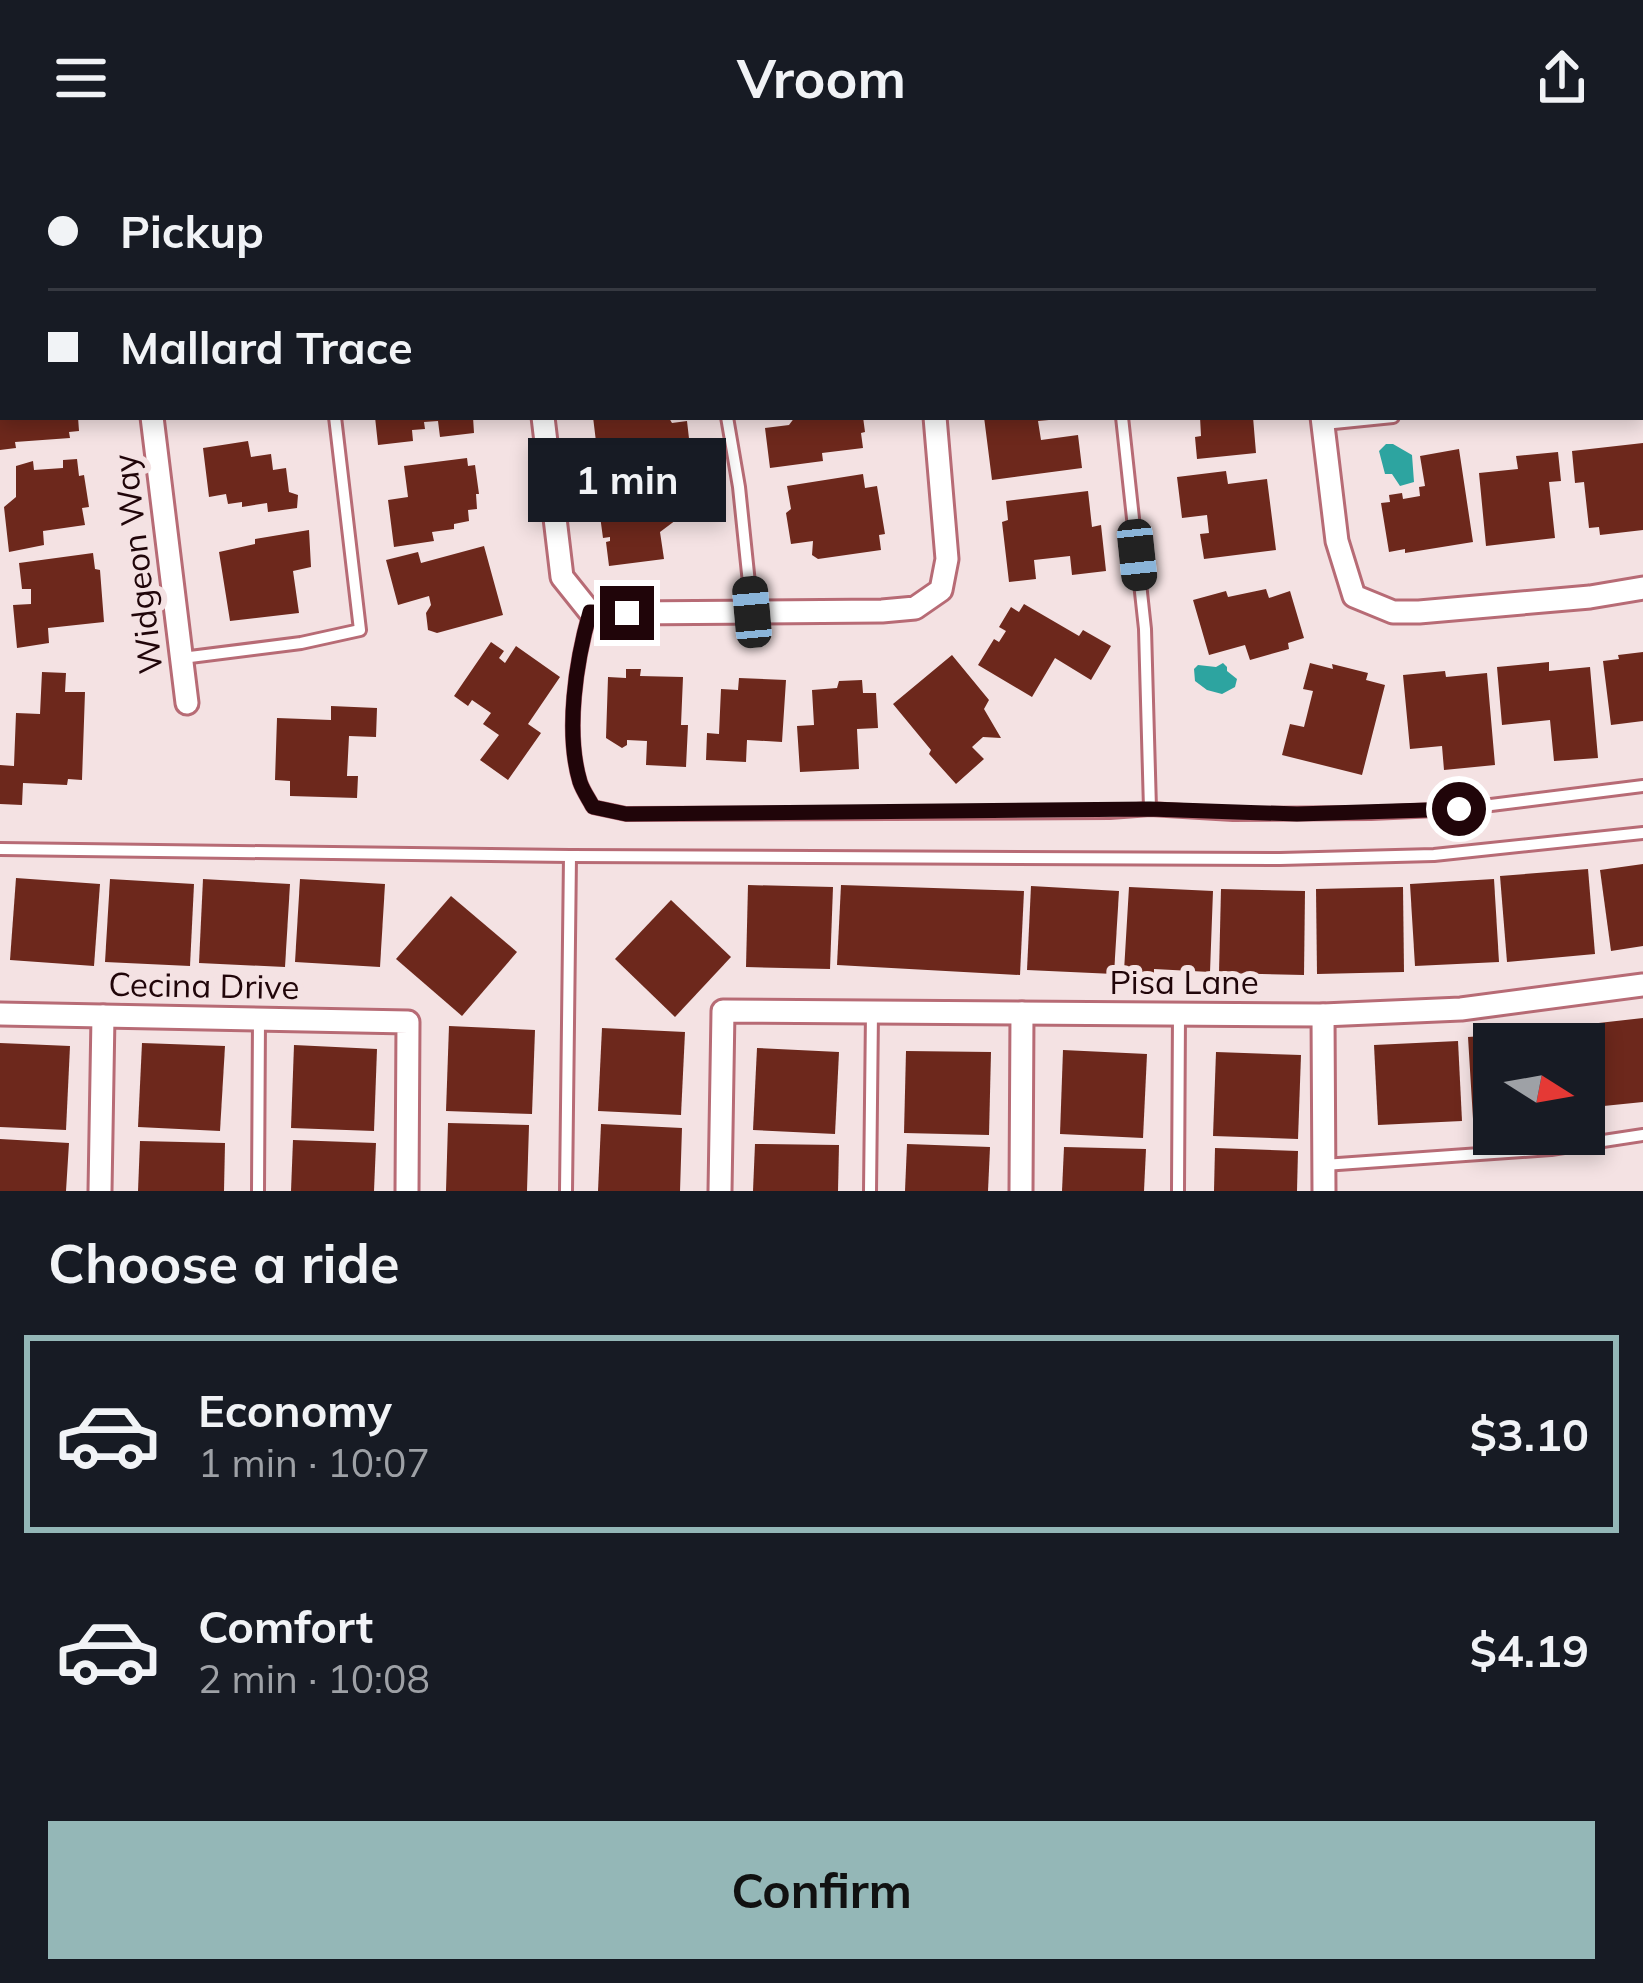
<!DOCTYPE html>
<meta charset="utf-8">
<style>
body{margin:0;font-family:Mulish,sans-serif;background:#242831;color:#f1f3f6;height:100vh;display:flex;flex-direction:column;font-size:45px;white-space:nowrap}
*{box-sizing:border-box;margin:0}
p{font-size:39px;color:#9ea1a6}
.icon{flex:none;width:66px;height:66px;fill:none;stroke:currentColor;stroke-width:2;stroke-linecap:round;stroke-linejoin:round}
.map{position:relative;height:1035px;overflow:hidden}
.sheet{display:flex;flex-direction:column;background:#171b24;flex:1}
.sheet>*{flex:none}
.banner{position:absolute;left:0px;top:0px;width:1644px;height:264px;box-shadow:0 6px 18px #0003;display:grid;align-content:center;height:264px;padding:0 48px;background:#171b24}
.needle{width:78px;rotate:101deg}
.controls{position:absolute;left:1473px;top:867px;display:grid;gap:24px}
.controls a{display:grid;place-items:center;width:132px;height:132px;border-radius:0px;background:#171b24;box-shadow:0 6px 18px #0003;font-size:60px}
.end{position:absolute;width:54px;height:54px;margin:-27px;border:15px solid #200509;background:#fff;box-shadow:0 0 0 6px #fff}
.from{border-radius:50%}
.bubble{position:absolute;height:84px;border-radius:0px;background:#171b24;box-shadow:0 6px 18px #0003;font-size:39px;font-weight:700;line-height:84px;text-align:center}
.car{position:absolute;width:36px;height:72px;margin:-36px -18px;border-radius:15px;box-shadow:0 0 9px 3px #0007;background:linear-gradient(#222 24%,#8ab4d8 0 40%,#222 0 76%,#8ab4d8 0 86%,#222 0)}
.banner b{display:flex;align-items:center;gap:42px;height:114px;font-size:45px}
.banner b+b{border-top:3px solid #363941}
.banner i{width:30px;height:30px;background:#f1f3f6}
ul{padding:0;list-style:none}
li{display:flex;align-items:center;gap:36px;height:198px;margin:0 24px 18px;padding:0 24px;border:6px solid transparent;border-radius:0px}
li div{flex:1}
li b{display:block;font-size:45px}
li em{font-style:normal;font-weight:700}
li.current{border-color:#94b7b7}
li>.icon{width:108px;height:108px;stroke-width:1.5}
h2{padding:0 48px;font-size:54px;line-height:144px}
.cta{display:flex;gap:24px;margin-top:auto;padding:24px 48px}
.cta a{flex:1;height:138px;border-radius:0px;background:#94b7b7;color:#111;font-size:48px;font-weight:700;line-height:138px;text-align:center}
header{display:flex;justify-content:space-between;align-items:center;height:156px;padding:0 48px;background:#171b24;font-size:54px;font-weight:700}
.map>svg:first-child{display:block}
.water{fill:#2da4a0}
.building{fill:#6d281c}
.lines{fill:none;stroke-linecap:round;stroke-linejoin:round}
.lane-casing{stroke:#b76b75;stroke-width:16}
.street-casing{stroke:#b76b75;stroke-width:27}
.lane{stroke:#fff;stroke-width:10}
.street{stroke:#fff;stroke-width:21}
.route{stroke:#200509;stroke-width:15}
.labels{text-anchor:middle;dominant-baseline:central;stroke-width:12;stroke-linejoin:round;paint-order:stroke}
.street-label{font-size:33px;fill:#200509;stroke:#f4e2e3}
</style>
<header><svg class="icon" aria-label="menu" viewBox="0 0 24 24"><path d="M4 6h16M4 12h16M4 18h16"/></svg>Vroom<svg class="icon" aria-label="share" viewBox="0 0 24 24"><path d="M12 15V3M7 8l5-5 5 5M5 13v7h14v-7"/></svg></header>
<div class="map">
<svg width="1643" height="1035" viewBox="0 0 1643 1035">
<rect width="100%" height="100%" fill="#f4e2e3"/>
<!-- water -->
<g class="water">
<polygon points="1386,288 1393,288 1412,299 1414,326 1400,330 1392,318 1385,318 1379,295"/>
<polygon points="1223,507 1227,511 1227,515 1237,523 1235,531 1222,538 1207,534 1195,525 1194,513 1198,509 1216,511"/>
</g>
<!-- building -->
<g class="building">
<polygon points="0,261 78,261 79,275 69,276 70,282 15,286 16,292 0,294"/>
<polygon points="375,261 473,261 474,277 440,281 438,265 424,266 425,273 412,274 413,285 378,289"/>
<polygon points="593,261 669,262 672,267 687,265 691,300 657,304 655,294 598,302"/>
<polygon points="795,261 863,261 865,276 861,277 863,292 822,297 823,305 770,312 765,272 789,269"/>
<polygon points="984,261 1049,261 1049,264 1038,265 1041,284 1078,279 1082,312 992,324"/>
<polygon points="1200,261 1253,261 1256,297 1197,303 1195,281 1201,280"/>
<polygon points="248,285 251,301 271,298 273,314 286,312 289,336 298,339 297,352 268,356 267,347 242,351 242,346 228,348 226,338 209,341 203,292"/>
<polygon points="1643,287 1643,374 1600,379 1599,371 1589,372 1584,326 1575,327 1572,295"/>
<polygon points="1459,293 1473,386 1405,397 1405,393 1389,396 1381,347 1390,346 1389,339 1402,337 1403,343 1420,340 1419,331 1425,330 1420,300"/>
<polygon points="1558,296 1561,325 1549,326 1555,382 1486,390 1479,317 1518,313 1516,300"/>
<polygon points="467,302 468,310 475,309 479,338 476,338 477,353 468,354 469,365 454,368 454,373 432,376 434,385 394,391 388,344 408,341 404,310"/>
<polygon points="77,303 79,320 84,319 89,351 82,352 85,369 43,375 44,389 9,396 4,351 16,341 16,310 33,305 34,314 63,312 63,304"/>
<polygon points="704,308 712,356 680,361 660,376 664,403 609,410 606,386 610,385 610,381 603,382 598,345 604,344 602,330 644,324 643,317"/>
<polygon points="1226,315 1228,328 1267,323 1276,394 1204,403 1200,378 1209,377 1207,359 1182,362 1177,321"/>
<polygon points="863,318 865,332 877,330 885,378 879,379 881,394 818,403 812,399 813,385 791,388 786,357 791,353 787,330"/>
<polygon points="1088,335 1092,371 1101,369 1106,415 1072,419 1070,400 1034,404 1036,423 1009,426 1002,366 1008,364 1006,345"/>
<polygon points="309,374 311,411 293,415 299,457 230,465 219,396 255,388 255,383"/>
<polygon points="484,390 503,459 437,477 428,474 426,457 431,449 429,440 398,449 386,404 418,396 421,407"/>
<polygon points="93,397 95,413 100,414 104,466 48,472 49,487 17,492 13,449 31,448 31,433 22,433 19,407"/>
<polygon points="1266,433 1269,442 1290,435 1304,482 1288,487 1289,493 1250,504 1245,489 1209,499 1193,444 1226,435 1228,441"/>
<polygon points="1024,448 1079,480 1083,474 1111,490 1091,524 1055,502 1032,541 978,509 994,483 999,486 1006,475 999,471 1011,451 1019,456"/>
<polygon points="491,486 504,495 499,502 505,507 516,490 560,521 528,568 541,577 508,624 480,604 499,579 483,568 491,557 472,544 468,550 454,540"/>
<polygon points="1643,496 1643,565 1611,569 1603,505 1619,503 1618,499"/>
<polygon points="952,499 989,544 984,553 1001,582 983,581 972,591 984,603 956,628 929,598 931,594 893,548"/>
<polygon points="1549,506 1549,515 1590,511 1598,602 1554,605 1550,564 1502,569 1497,511"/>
<polygon points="1310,507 1333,513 1332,508 1368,517 1366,524 1385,529 1362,619 1282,599 1290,568 1304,571 1313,535 1303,533"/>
<polygon points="626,513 641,513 640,520 683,521 681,569 688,569 686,611 646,609 647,585 627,584 627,589 622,592 606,582 608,521 626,522"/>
<polygon points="1445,515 1446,521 1487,517 1495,609 1444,614 1442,590 1410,593 1403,519"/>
<polygon points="42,516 66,517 65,536 85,536 82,624 68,623 67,629 23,627 22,649 0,648 0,609 14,610 16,557 40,558"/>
<polygon points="739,522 786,524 782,586 747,584 746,606 706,604 707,577 719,578 721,533 738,534"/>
<polygon points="862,524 863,537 876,537 878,572 857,573 859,613 800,616 797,570 814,569 812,534 837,532 839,525"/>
<polygon points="331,550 377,552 376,581 349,580 347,620 358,620 357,642 290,640 290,625 275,624 277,562 331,564"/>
<polygon points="1643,708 1643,790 1611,795 1600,714"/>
<polygon points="1588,713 1595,798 1507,806 1500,720"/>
<polygon points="16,722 100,728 94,810 10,804"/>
<polygon points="110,723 194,728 190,810 105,806"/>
<polygon points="203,723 290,728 285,811 199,807"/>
<polygon points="300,723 385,728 380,811 295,806"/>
<polygon points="1494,723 1499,806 1415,810 1410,728"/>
<polygon points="748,729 833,731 830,813 746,811"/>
<polygon points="841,729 1024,735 1020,819 837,809"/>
<polygon points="1031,730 1119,735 1114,818 1027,814"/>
<polygon points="1129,731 1213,735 1210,816 1154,813 1154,817 1124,815"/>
<polygon points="1403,731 1404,816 1317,818 1316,733"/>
<polygon points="1221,733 1305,735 1304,819 1219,817"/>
<polygon points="451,740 517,796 462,860 396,803"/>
<polygon points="671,744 731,801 675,861 615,803"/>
<polygon points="1643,862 1643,946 1584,952 1584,888 1564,888 1563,871"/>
<polygon points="449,870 535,874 532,958 446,955"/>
<polygon points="602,872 685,876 681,959 598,955"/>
<polygon points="1554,875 1555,888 1494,888 1494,961 1473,963 1468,881"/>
<polygon points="1458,885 1462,965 1378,969 1374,889"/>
<polygon points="0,887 70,890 66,974 0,971"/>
<polygon points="142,887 225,890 220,975 138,971"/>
<polygon points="294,889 377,893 374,975 291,972"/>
<polygon points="757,892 839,896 835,978 753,974"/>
<polygon points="1063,894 1147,898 1143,982 1060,978"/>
<polygon points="906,895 991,896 989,979 904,977"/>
<polygon points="1216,896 1301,899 1298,983 1213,980"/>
<polygon points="448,967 529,969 527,1035 446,1035"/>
<polygon points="601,968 682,972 680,1035 598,1035"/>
<polygon points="0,983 69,987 66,1035 0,1035"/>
<polygon points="293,984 376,987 374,1035 291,1035"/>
<polygon points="140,985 225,987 224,1035 138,1035"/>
<polygon points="755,988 839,989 838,1035 753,1035"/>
<polygon points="907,988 990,991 988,1035 905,1035"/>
<polygon points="1064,991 1146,993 1144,1035 1062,1035"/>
<polygon points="1215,992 1298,995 1297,1035 1214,1035"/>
</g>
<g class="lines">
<!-- lane casing -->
<g class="lane-casing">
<g id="lane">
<polyline points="302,0 302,3"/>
<polyline points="693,0 694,3"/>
<polyline points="1085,0 1086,3"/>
<polyline points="1479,0 1480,3"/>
<polyline points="1641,228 1643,228"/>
<polyline points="727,261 739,331 752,456"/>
<polyline points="1122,261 1145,473 1150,653"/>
<polyline points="1324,268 1393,261"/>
<path d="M590,456c-14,49 -25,120 -10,170 3,9 9,17 13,25l33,7 484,-2 40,-3 83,5 138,-1 88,-4 184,-23"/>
<polyline points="182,502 301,487 360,474 335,261"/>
<polyline points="0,693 570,700 1280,703 1434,699 1643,677"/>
<polyline points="1324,1009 1551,993 1643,979"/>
<polyline points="258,1035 259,863"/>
<polyline points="566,1035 570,700"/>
<polyline points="870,1035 872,856"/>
<polyline points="1178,1035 1179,858"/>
</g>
</g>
<!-- street casing -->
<g class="street-casing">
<g id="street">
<polyline points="120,0 121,3"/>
<polyline points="511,0 511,3"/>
<polyline points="906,0 907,3"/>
<polyline points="1287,0 1287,3"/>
<polyline points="1641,8 1643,7"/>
<polyline points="152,261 187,547"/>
<polyline points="543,261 562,421 590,456 627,457 882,455 915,452 941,434 947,403 935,261"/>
<polyline points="1322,261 1337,385 1354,440 1393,456 1419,456 1590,441 1643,432"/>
<polyline points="0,858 408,866 407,1035"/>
<polyline points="1323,859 1324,1035"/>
<polyline points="100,1035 103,860"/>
<polyline points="720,1035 723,855 1323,859 1461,853 1643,829"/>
<polyline points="1021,1035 1022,857"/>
</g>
</g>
<!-- lane -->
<use href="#lane" class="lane"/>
<!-- street -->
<use href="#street" class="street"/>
</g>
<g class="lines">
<!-- route -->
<path class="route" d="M627,457l-37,-1c-14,49 -25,120 -10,170 3,9 9,17 13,25l33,7 524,-5 147,5 162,-5"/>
</g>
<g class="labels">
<!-- street labels -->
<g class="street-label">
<text transform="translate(137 408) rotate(-97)">Widgeon Way</text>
<text x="1184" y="825">Pisa Lane</text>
<text transform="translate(204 829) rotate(1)">Cecina Drive</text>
</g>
</g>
</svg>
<div class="controls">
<a><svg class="needle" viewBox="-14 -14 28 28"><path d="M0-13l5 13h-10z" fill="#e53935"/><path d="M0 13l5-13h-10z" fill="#9ea1a6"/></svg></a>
</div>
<i class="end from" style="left:1459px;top:653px"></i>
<i class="end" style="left:627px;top:457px"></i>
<div class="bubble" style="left:528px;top:282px;width:198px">1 min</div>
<i class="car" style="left:1137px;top:399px;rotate:174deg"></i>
<i class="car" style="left:752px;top:456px;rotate:355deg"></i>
<div class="banner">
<b><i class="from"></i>Pickup</b>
<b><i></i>Mallard Trace</b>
</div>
</div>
<section class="sheet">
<h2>Choose a ride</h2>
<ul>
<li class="current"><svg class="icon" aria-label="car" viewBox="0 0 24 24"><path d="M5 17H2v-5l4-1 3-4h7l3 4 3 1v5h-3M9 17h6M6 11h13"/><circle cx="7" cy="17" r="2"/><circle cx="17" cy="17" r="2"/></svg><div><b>Economy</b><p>1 min · 10:07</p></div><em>$3.10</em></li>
<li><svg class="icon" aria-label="car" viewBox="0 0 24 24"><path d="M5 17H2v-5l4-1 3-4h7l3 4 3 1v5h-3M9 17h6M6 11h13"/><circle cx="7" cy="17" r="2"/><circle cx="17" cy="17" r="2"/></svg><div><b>Comfort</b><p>2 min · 10:08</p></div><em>$4.19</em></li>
</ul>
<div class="cta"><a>Confirm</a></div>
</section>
